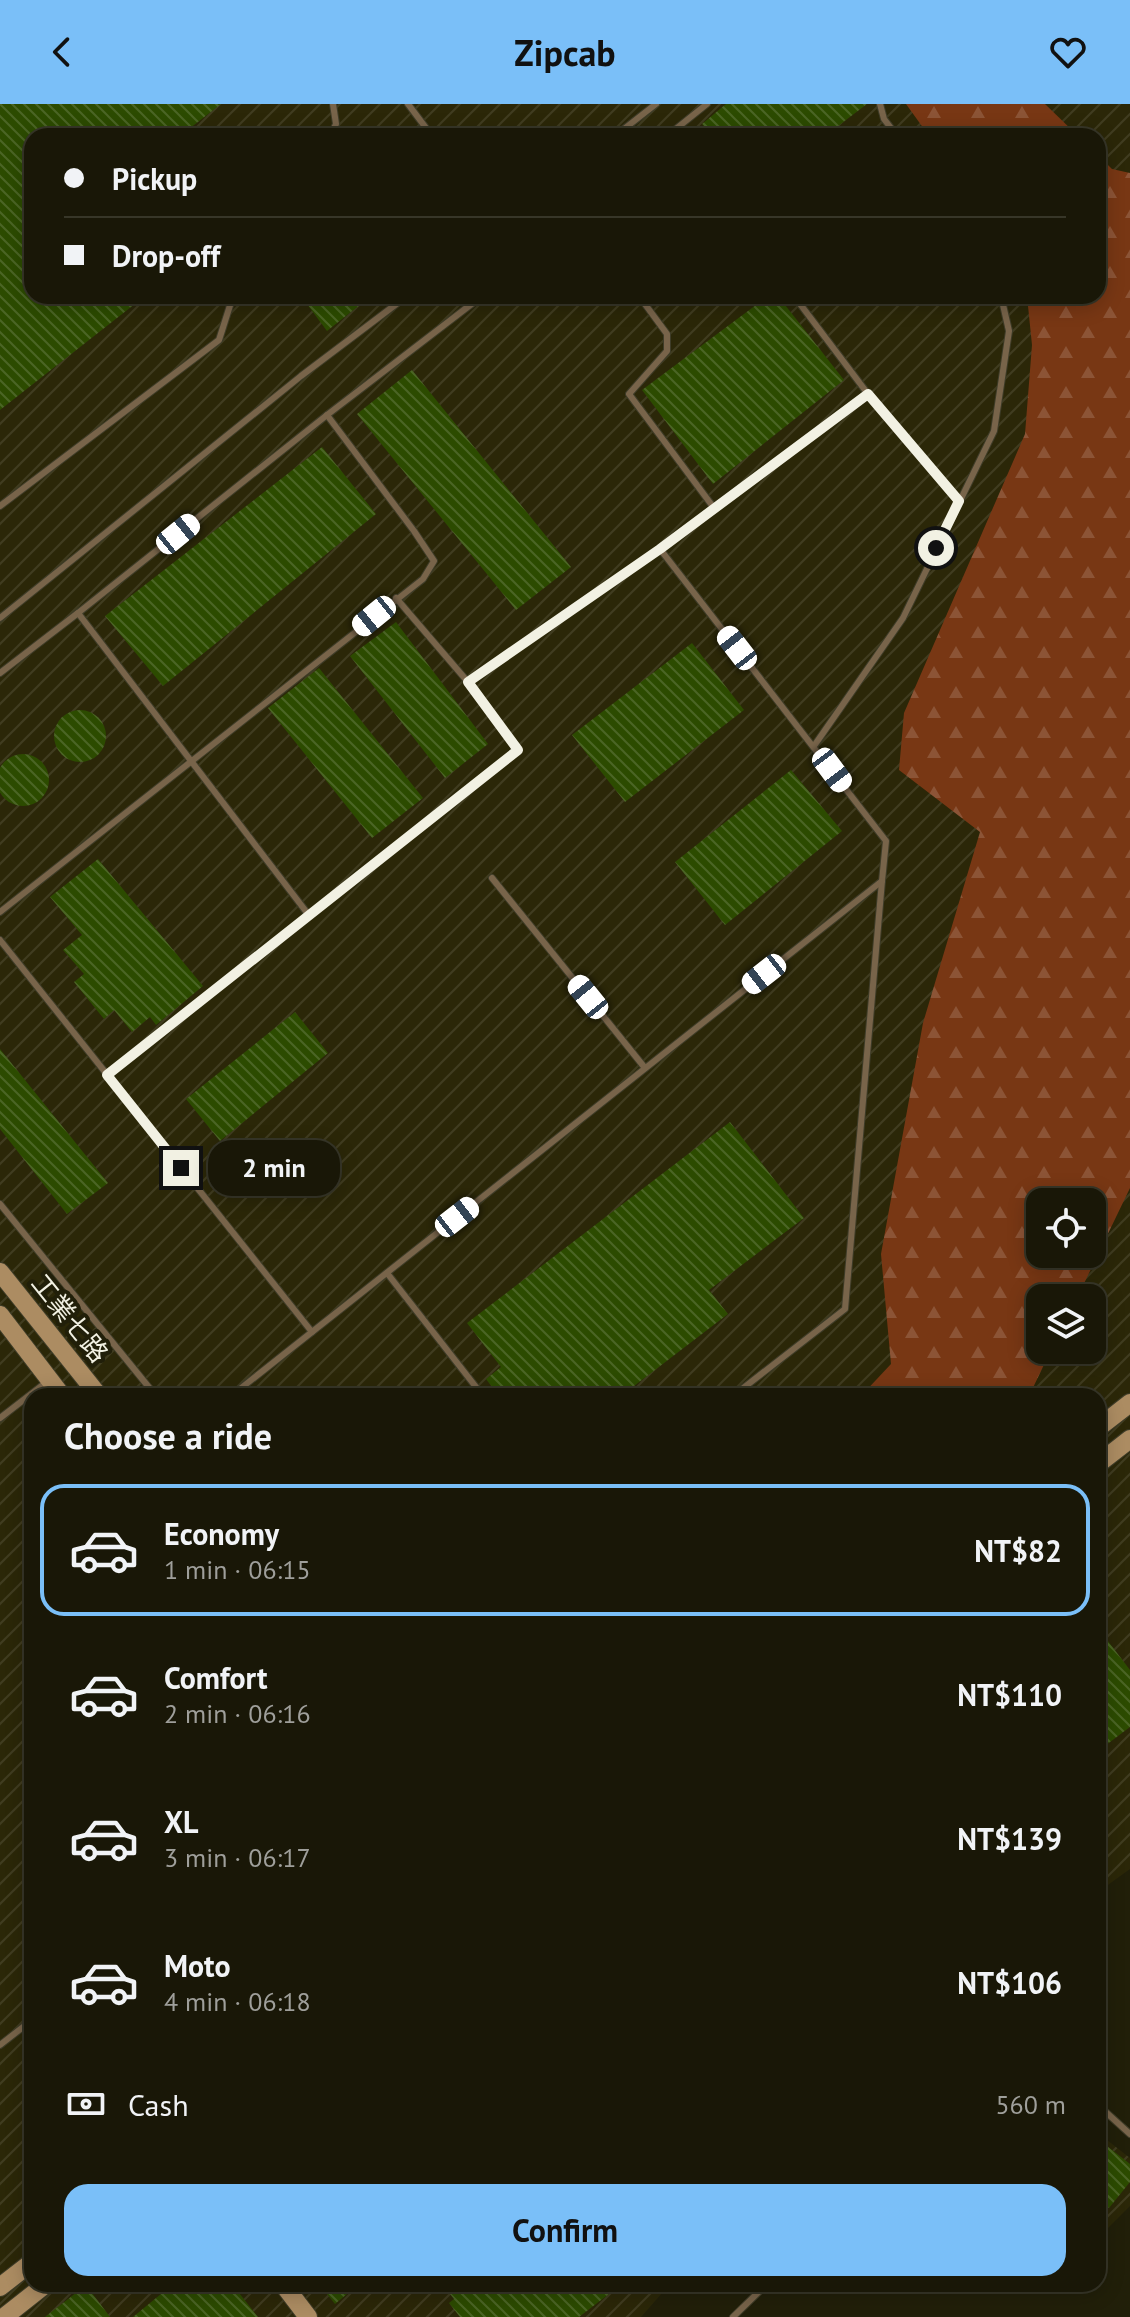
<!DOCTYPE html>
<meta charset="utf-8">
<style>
body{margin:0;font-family:"PT Sans","Noto Sans TC",sans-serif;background:#262415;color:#f1f3f6;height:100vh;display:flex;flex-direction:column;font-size:30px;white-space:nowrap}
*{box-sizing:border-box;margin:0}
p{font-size:26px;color:#9f9f9b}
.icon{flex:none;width:44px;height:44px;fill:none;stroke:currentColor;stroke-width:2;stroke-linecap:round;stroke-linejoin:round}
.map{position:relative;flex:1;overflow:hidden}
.drawer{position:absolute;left:24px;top:1284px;width:1082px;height:904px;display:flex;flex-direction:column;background:#191707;border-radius:24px;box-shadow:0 4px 20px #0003,0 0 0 2px #373628}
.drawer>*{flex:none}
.hud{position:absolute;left:24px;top:24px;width:1082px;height:176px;border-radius:24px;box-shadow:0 4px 20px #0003,0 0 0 2px #373628;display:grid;align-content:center;height:176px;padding:0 40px;background:#191707}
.buttons{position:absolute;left:1026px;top:1084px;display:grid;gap:16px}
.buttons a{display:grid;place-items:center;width:80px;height:80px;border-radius:16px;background:#191707;box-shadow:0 4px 20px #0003,0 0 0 2px #373628;font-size:40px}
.end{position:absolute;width:36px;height:36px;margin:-18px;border:10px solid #f2f1e3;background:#111;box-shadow:0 0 0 4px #111}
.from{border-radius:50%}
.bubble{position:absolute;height:56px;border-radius:24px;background:#191707;box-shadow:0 4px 20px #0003,0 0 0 2px #373628;font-size:26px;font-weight:600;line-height:56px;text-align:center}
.car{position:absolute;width:24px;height:48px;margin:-24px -12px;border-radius:10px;box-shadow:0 0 6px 2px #0007;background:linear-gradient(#fff 24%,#345 0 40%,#fff 0 76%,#345 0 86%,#fff 0)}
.hud b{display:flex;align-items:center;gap:28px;height:76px;font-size:30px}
.hud b+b{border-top:2px solid #373628}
.hud i{width:20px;height:20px;background:#f1f3f6}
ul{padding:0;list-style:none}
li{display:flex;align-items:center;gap:24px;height:132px;margin:0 16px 12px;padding:0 24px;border:4px solid transparent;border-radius:24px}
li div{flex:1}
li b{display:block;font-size:30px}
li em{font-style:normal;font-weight:600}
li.active{border-color:#7abff8}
li>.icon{width:72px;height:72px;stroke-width:1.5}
h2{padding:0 40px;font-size:36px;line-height:96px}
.pay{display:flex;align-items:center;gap:20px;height:88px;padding:0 40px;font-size:30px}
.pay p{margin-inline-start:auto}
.action{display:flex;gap:16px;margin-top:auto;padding:16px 40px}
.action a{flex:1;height:92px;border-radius:24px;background:#7abff8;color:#111;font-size:32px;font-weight:600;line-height:92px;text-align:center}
header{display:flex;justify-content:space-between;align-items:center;height:104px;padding:0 40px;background:#7abff8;color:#111;font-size:36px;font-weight:600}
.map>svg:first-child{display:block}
.industrial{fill:url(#industrial-furrows);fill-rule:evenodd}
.forest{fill:url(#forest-firs);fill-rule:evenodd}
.building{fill:url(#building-back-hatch)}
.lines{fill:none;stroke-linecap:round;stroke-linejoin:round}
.lane-casing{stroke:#3e3c28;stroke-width:8}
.secondary-casing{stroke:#3e3c28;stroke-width:20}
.lane{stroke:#78644a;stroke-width:6}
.secondary{stroke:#ac8c62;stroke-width:18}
.route{stroke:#f2f1e3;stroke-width:10}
.labels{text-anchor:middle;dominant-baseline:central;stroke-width:8;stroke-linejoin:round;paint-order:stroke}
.street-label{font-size:26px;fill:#f2f1e3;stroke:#211f09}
</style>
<header><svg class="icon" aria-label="back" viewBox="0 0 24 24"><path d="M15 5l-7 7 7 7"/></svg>Zipcab<svg class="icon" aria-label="heart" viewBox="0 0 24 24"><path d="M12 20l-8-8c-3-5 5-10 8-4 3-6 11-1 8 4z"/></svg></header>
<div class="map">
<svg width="1130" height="2213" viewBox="0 0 1130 2213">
<defs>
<pattern id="industrial-furrows" width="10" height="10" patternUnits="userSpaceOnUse" patternTransform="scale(2)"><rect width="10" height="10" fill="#2b2708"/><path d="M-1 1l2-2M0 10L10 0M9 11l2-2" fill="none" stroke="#403c20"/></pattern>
<pattern id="forest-firs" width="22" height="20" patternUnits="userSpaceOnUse" patternTransform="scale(2)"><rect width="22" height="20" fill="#783714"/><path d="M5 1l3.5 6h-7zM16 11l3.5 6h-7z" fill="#8c5436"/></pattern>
<pattern id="building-back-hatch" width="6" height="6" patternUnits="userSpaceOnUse" patternTransform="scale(2)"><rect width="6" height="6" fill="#2c4b00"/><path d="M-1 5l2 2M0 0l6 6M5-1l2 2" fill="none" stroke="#4b6525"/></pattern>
</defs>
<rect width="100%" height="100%" fill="#211f09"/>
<!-- industrial -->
<g class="industrial">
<path d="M0,0h1130v1765l-32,23v-496h-1066v888h638l-29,33h-641zM32,32h1066v160h-1066zM1040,1098h52v52h-52zM1040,1194h52v52h-52z"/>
<polygon points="1098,2029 1130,2054 1130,2102 1105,2127 1098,2121"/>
</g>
<!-- forest -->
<g class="forest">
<polygon points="906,0 1045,0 1078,32 929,32"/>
<path d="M1098,51l14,14 18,4v1015l-53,110h-37v52h11l-22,46h-168l30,-32 -10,-110 42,-231 57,-191 -81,-62 5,-57 121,-279 7,-89 -5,-49h71zM1040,1098h52v52h-52z"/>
</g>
<!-- building -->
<g class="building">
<polygon points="0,0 221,0 180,32 32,32 32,192 145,192 0,306"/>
<polygon points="726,0 867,0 825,32 712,32 702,20"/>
<polygon points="301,192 371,192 327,227"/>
<polygon points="768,192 778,192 844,276 713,380 642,286"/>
<polygon points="412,266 571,463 516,506 357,310"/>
<polygon points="322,343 376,410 163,582 105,512"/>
<polygon points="396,518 488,640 445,674 350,552"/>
<polygon points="692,539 744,606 625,698 572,631"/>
<polygon points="319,564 423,694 372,734 268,604"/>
<circle cx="80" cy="632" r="26"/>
<circle cx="23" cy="676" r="26"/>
<polygon points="791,666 842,727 725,821 675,758"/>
<polygon points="98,755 203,882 156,921 150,913 132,928 114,906 104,915 74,878 84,870 63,846 82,831 50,793"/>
<polygon points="295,908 328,949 220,1037 186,995"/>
<polygon points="0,945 108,1079 67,1110 0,1025"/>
<polygon points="730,1018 804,1114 709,1186 728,1210 621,1292 499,1292 486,1275 501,1263 467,1219"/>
<polygon points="1098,1524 1130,1566 1130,1623 1098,1647"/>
<polygon points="1098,2035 1130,2060 1130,2078 1109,2104 1098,2095"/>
<polygon points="173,2180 232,2180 258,2213 133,2213"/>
<polygon points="319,2180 359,2180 335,2200"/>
<polygon points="442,2180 622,2180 579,2213 460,2213 449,2199 454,2195"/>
<polygon points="86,2181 110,2213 45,2213"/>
</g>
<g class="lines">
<!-- lane casing -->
<g class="lane-casing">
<g id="lane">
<polyline points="408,0 432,32"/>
<polyline points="880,0 884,15 897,32"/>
<polyline points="330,32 336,20 333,0"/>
<polyline points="615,32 656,0"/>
<polyline points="667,32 707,0"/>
<polyline points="639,192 667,230 667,247 629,290 714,404 868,290"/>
<polyline points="794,192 868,290 959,397"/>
<polyline points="0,402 219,236 233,192"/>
<polyline points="660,445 714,404"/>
<polyline points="0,514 301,272 407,192"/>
<polyline points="0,569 78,509"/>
<polyline points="814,642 903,514 994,327 1009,227 1001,192"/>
<polyline points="492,774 645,964"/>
<polyline points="0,808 423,475 434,457 414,427 327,311"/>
<polyline points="308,810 78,509 327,311 482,192"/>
<polyline points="0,836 312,1228"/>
<polyline points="107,971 518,646 468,578"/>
<polyline points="0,1100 156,1292"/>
<polyline points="387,1169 483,1292"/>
<polyline points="231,1292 882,777 886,737 660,445 468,578 396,494"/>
<polyline points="733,1292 845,1205 882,777"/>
<polyline points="0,1314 48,1277"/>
<polyline points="0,1941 32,1916"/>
<polyline points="1098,2001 1130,2030"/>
<polyline points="733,2213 767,2180"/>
</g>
</g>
<!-- secondary casing -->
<g class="secondary-casing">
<g id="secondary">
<polyline points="0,1168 99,1292"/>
<polyline points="0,1211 62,1292"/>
<polyline points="1098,1324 1130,1299"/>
<polyline points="1098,1360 1130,1335"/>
<polyline points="283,2180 308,2213"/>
<polyline points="0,2183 32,2158"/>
<polyline points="4,2213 46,2180"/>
</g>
</g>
<!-- lane -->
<use href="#lane" class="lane"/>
<!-- secondary -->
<use href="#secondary" class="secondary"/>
</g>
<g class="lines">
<!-- route -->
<polyline class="route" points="181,1064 107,971 518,646 468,578 660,445 868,290 959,397 936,444"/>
</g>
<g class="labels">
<!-- street labels -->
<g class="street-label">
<text transform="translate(70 1214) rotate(51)">工業七路</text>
</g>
</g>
</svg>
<div class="buttons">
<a><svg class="icon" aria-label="locate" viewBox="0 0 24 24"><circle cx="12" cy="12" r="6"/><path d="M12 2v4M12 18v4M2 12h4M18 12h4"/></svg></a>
<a><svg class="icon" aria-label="layers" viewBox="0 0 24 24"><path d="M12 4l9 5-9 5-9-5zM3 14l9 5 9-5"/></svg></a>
</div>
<i class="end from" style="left:936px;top:444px"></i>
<i class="end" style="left:181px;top:1064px"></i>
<div class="bubble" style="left:208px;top:1036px;width:132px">2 min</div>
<i class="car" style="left:178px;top:430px;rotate:51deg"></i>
<i class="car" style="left:374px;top:512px;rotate:231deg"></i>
<i class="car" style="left:737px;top:544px;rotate:322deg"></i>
<i class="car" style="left:832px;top:666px;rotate:143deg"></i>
<i class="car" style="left:764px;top:870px;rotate:232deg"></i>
<i class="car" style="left:588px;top:893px;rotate:321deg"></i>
<i class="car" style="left:457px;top:1113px;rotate:52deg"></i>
<div class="hud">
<b><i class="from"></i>Pickup</b>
<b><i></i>Drop-off</b>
</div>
<section class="drawer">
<h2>Choose a ride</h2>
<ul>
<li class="active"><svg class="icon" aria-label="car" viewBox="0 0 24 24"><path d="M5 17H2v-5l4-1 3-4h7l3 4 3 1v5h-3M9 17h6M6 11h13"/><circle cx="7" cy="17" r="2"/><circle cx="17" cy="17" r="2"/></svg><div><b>Economy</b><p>1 min · 06:15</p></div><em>NT$82</em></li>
<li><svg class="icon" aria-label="car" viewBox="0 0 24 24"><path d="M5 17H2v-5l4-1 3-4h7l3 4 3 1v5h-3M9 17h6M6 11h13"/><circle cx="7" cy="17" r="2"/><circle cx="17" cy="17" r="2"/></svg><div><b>Comfort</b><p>2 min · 06:16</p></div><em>NT$110</em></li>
<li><svg class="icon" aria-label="car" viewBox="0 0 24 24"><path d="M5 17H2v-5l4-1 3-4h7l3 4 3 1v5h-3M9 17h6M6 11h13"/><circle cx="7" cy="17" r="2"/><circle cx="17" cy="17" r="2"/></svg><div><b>XL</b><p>3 min · 06:17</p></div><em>NT$139</em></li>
<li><svg class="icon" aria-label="car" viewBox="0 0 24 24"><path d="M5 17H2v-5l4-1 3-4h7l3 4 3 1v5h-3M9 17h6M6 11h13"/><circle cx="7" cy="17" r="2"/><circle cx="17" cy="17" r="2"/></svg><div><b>Moto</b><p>4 min · 06:18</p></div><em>NT$106</em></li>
</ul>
<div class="pay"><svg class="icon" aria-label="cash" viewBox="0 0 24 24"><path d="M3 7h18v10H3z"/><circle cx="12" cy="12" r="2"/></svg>Cash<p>560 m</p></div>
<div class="action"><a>Confirm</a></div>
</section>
</div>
